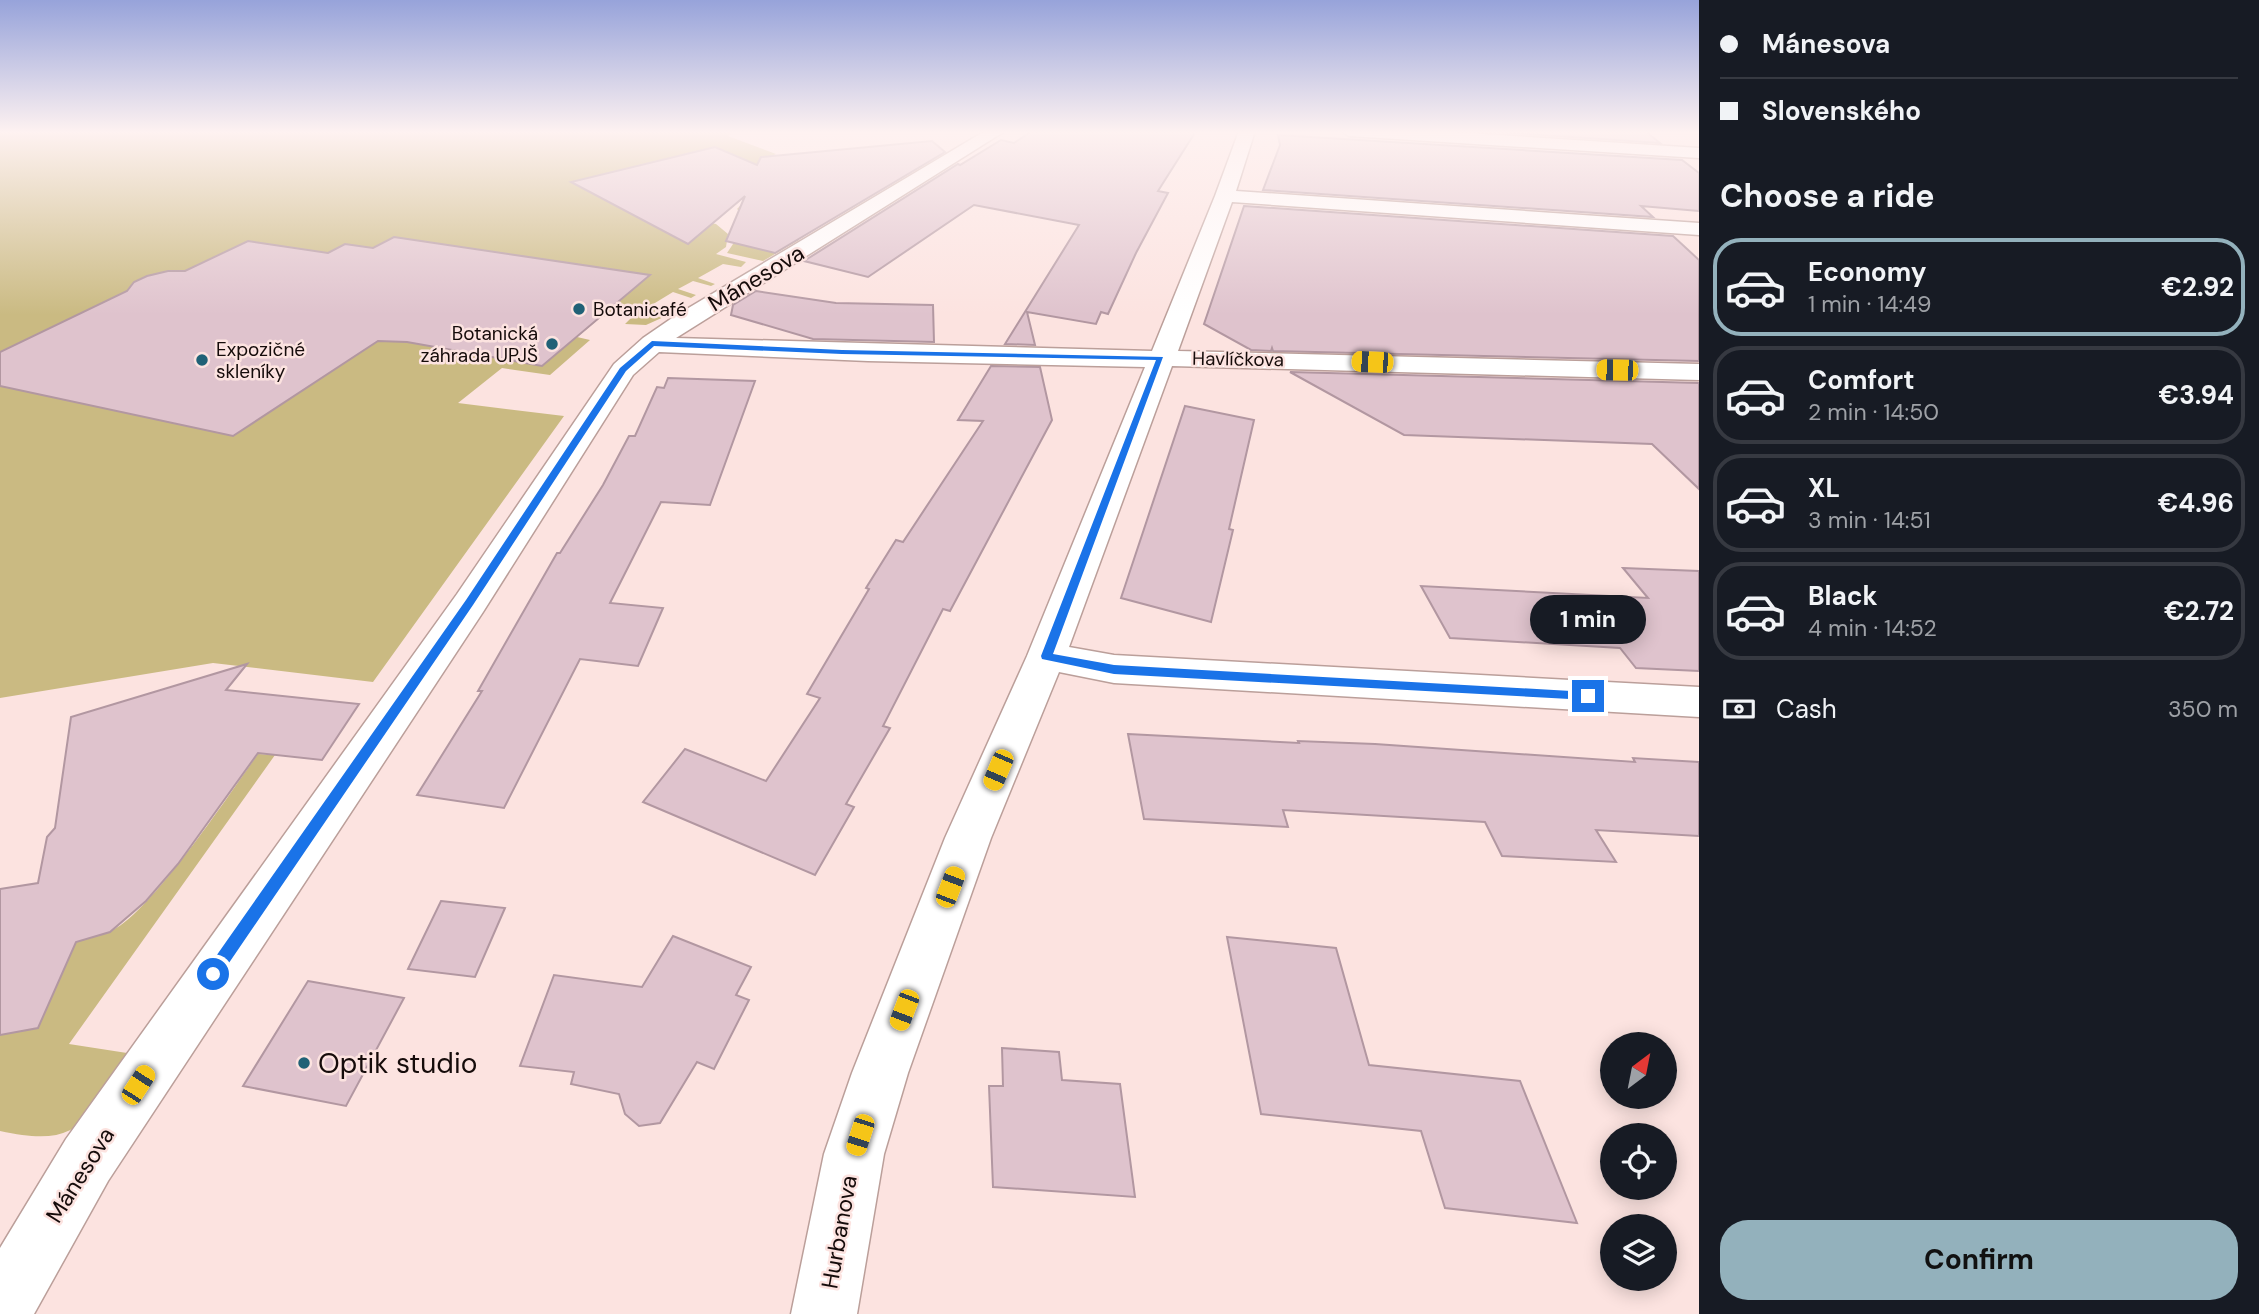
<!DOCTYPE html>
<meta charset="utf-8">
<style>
body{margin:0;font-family:"DM Sans",sans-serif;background:#242831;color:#f1f3f6;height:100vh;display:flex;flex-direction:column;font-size:26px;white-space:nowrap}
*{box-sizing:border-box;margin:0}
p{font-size:23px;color:#9ea1a6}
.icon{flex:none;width:38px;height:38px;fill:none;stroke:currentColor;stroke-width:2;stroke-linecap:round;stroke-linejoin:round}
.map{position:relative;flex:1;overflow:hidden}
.panel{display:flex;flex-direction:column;background:#171b24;width:560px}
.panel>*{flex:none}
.hud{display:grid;align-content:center;height:154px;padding:0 21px;background:#171b24}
.needle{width:46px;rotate:32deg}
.tools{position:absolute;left:1600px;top:1032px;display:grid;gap:14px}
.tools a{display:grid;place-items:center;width:77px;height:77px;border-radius:50%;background:#171b24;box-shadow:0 4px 18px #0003;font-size:35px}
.end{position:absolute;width:32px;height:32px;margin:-16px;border:9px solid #1a73e8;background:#fff;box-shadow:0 0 0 4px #fff}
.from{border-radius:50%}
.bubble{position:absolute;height:49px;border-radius:24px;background:#171b24;box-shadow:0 4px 18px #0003;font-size:23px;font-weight:700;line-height:49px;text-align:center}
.car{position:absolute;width:21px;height:42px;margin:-21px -10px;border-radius:9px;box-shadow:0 0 5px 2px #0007;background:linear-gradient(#f5c518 24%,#345 0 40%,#f5c518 0 76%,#345 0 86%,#f5c518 0)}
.hud b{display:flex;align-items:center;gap:24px;height:66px;font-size:26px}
.hud b+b{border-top:2px solid #363941}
.hud i{width:18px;height:18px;background:#f1f3f6}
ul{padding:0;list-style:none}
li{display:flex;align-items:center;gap:21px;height:98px;margin:0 14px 10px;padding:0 7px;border:4px solid #363941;border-radius:28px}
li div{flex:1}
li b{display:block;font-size:26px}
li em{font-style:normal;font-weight:700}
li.selected{border-color:#93b1bc}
li>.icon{width:63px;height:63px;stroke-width:1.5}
h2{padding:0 21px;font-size:32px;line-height:84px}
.pay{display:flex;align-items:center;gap:18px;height:77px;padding:0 21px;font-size:26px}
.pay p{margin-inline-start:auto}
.button{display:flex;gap:14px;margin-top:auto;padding:14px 21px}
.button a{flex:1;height:80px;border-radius:28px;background:#93b1bc;color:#111;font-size:28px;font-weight:700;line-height:80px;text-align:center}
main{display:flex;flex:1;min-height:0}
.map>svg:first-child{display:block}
.green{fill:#caba82}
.building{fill:#dfc3cd;stroke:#b297a1;stroke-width:2}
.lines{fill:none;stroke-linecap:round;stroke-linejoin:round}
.street-casing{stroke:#bb9f9a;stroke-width:3}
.street{fill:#fff;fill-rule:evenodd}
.route{fill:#1a73e8}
.poi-dot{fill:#206176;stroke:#fce3e0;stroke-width:2.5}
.labels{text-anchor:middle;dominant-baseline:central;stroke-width:5;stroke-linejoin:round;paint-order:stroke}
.far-poi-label{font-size:19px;fill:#150b0a;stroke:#fce3e0;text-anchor:start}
.far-street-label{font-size:19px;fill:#150b0a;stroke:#fce3e0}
.street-label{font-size:23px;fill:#150b0a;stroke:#fce3e0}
.near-poi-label{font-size:28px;fill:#150b0a;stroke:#fce3e0;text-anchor:start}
</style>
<main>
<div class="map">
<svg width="1699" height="1314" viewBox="0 0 1699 1314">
<rect width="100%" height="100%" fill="#fce3e0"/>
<!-- green -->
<g class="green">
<polygon points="0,131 725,131 731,134 728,136 776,154 730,178 706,222 716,224 728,234 726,247 716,254 746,262 741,267 723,264 698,278 715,284 711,286 693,281 678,289 696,295 691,298 673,292 650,306 667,312 666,316 646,325 625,324 634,315 627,311 601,317 577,337 590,340 550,375 502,368 458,403 564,416 373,682 213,663 0,698"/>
<polygon points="741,205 768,225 799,240 763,261 727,253 749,220 737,209"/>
<path d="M258,754l17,1 -206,289 58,9c-39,64 -42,97 -127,78v-96l38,-7 39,-89c11,-2 23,-3 32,-7 40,-16 121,-139 149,-178z"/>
</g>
<!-- building -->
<g class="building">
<polygon points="1032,131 1196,131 1158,191 1168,193 1136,253 1108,314 1101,312 1096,324 1027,312 1035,345 1005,344 1079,225 974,205 868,277 804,261 958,164 960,165 1001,140 1014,143"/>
<polygon points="1483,131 1645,131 1660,143"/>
<polygon points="1278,135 1682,160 1699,173 1699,211 1641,206 1653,217 1263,190 1280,145"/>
<polygon points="932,141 945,152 775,253 726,241 745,196 688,244 571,182 715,147 757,165 761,157"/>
<polygon points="1244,206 1673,236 1699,260 1699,361 1273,351 1272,348 1271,351 1251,350 1204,324"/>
<polygon points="394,237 650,275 542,366 407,342 378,341 233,436 0,386 0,352 127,291 134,282 147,276 168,271 185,271 248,241 328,253 345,244 373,248"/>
<polygon points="756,291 836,303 933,305 934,342 813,339 731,315 733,305"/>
<polygon points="991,366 1040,367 1052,420 950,611 943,609 883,726 890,728 846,804 854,807 815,875 643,802 685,749 766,781 820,698 807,694 869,589 866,588 896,540 903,542 983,421 958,420"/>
<polygon points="1290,372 1699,383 1699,489 1652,444 1404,435"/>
<polygon points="668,378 755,381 710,505 661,502 610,603 663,608 638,666 580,659 504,808 417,795 482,691 478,691 557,553 560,553 603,485 629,436 635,436 657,387 664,388"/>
<polygon points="1185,406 1254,420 1229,529 1233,530 1211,622 1121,598"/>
<polygon points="1623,568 1699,571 1699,671 1636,668 1620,648 1450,638 1421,586 1648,598"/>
<polygon points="247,664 226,690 359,704 322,760 258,753 178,864 146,901 110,932 76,942 38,1028 0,1035 0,889 38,883 47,837 55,828 71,717"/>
<polygon points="1128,734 1299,743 1298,741 1375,744 1635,762 1633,758 1699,762 1699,836 1596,830 1616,862 1502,856 1485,822 1283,810 1288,827 1144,819"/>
<polygon points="441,901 505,908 475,977 408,969"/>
<polygon points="673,936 751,967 736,995 749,1000 714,1069 697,1062 660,1123 639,1126 625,1114 619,1094 571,1084 574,1072 520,1066 554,975 642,987"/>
<polygon points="1227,937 1336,948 1369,1065 1520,1081 1577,1223 1445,1208 1421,1131 1261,1114"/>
<polygon points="308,981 404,998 346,1106 243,1086"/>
<polygon points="1002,1048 1059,1052 1062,1080 1120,1084 1135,1197 993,1187 989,1086 1003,1086"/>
</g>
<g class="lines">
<!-- street casing -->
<g class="street-casing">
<g id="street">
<polygon points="985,131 1005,131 676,338 1152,351 1215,196 1239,131 1255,131 1236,191 1699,223 1699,235 1232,202 1178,351 1699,364 1699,380 1172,366 1069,647 1114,655 1699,687 1699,717 1114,683 1059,672 991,838 908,1073 884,1154 857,1314 791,1314 824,1154 852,1073 945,838 1027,656 1145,367 868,361 659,352 633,375 483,612 108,1181 34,1314 0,1314 0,1248 66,1139 457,594 614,364 643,338 675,316"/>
<polygon points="1341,131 1436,131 1699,148 1699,158 1349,136"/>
</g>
</g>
<!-- street -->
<use href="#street" class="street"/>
</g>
<!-- sky -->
<linearGradient id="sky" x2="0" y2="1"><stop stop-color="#97a3da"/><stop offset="0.42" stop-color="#fef2f1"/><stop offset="1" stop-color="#fef2f1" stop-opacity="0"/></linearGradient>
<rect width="1699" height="315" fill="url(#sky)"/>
<!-- route -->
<polygon class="route" points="652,341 842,350 1163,357 1053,654 1114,665 1588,692 1594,696 1588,700 1114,674 1042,659 1041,656 1156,360 842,354 654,346 626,371 473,605 218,979 213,981 207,979 205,974 207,969 466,600 620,368"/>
<!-- markers -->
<g class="poi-dot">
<circle cx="579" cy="309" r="7"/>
<circle cx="552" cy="344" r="7"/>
<circle cx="202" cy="360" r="7"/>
<circle cx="304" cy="1063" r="7"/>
</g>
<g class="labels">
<!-- far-poi labels -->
<g class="far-poi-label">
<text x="593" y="309">Botanicafé</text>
<text x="538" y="333" text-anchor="end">Botanická<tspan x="538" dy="22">záhrada UPJŠ</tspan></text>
<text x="216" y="349">Expozičné<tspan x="216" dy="22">skleníky</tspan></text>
</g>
<!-- far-street labels -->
<g class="far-street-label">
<text transform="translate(1238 359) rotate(1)">Havlíčkova</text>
</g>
<!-- street labels -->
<g class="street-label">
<text transform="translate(756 278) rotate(-31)">Mánesova</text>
<text transform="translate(80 1175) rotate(-58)">Mánesova</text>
<text transform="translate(839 1232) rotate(-80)">Hurbanova</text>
</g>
<!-- near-poi labels -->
<g class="near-poi-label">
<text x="318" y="1063">Optik studio</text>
</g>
</g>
</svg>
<div class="tools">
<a><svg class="needle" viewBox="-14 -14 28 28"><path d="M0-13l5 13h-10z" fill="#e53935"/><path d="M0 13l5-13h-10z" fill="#9ea1a6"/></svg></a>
<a><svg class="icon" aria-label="locate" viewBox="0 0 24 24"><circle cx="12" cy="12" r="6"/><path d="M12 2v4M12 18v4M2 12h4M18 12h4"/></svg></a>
<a><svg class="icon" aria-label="layers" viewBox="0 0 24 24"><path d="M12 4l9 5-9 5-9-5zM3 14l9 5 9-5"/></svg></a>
</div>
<i class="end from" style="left:213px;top:974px"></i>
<i class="end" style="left:1588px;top:696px"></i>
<div class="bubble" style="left:1530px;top:595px;width:116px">1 min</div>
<i class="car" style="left:1372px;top:362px;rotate:272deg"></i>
<i class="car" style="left:1617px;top:370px;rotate:271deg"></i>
<i class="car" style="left:998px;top:770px;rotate:203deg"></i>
<i class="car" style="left:950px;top:887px;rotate:21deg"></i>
<i class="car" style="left:904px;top:1010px;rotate:201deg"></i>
<i class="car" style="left:138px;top:1085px;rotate:33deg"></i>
<i class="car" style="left:860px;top:1135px;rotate:198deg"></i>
</div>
<section class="panel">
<div class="hud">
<b><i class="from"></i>Mánesova</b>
<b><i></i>Slovenského</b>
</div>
<h2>Choose a ride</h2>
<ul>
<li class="selected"><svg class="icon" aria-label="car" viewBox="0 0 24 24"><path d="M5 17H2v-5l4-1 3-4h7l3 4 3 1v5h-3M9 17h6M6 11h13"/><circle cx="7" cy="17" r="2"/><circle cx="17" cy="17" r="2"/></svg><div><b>Economy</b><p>1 min · 14:49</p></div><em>€2.92</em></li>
<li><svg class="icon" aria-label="car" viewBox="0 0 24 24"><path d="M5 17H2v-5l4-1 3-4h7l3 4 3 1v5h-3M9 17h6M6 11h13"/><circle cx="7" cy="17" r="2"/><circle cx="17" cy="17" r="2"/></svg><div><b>Comfort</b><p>2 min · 14:50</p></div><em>€3.94</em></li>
<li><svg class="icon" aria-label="car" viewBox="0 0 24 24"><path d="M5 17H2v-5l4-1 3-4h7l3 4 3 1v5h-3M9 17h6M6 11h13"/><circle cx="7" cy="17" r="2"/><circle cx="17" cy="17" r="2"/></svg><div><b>XL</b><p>3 min · 14:51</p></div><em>€4.96</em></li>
<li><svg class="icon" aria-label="car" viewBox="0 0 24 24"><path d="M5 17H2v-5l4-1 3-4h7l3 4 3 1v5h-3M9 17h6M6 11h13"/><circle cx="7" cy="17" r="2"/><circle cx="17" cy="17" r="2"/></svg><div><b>Black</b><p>4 min · 14:52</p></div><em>€2.72</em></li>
</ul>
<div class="pay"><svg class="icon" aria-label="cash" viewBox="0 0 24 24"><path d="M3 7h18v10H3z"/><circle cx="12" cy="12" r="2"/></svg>Cash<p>350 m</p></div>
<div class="button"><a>Confirm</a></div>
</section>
</main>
